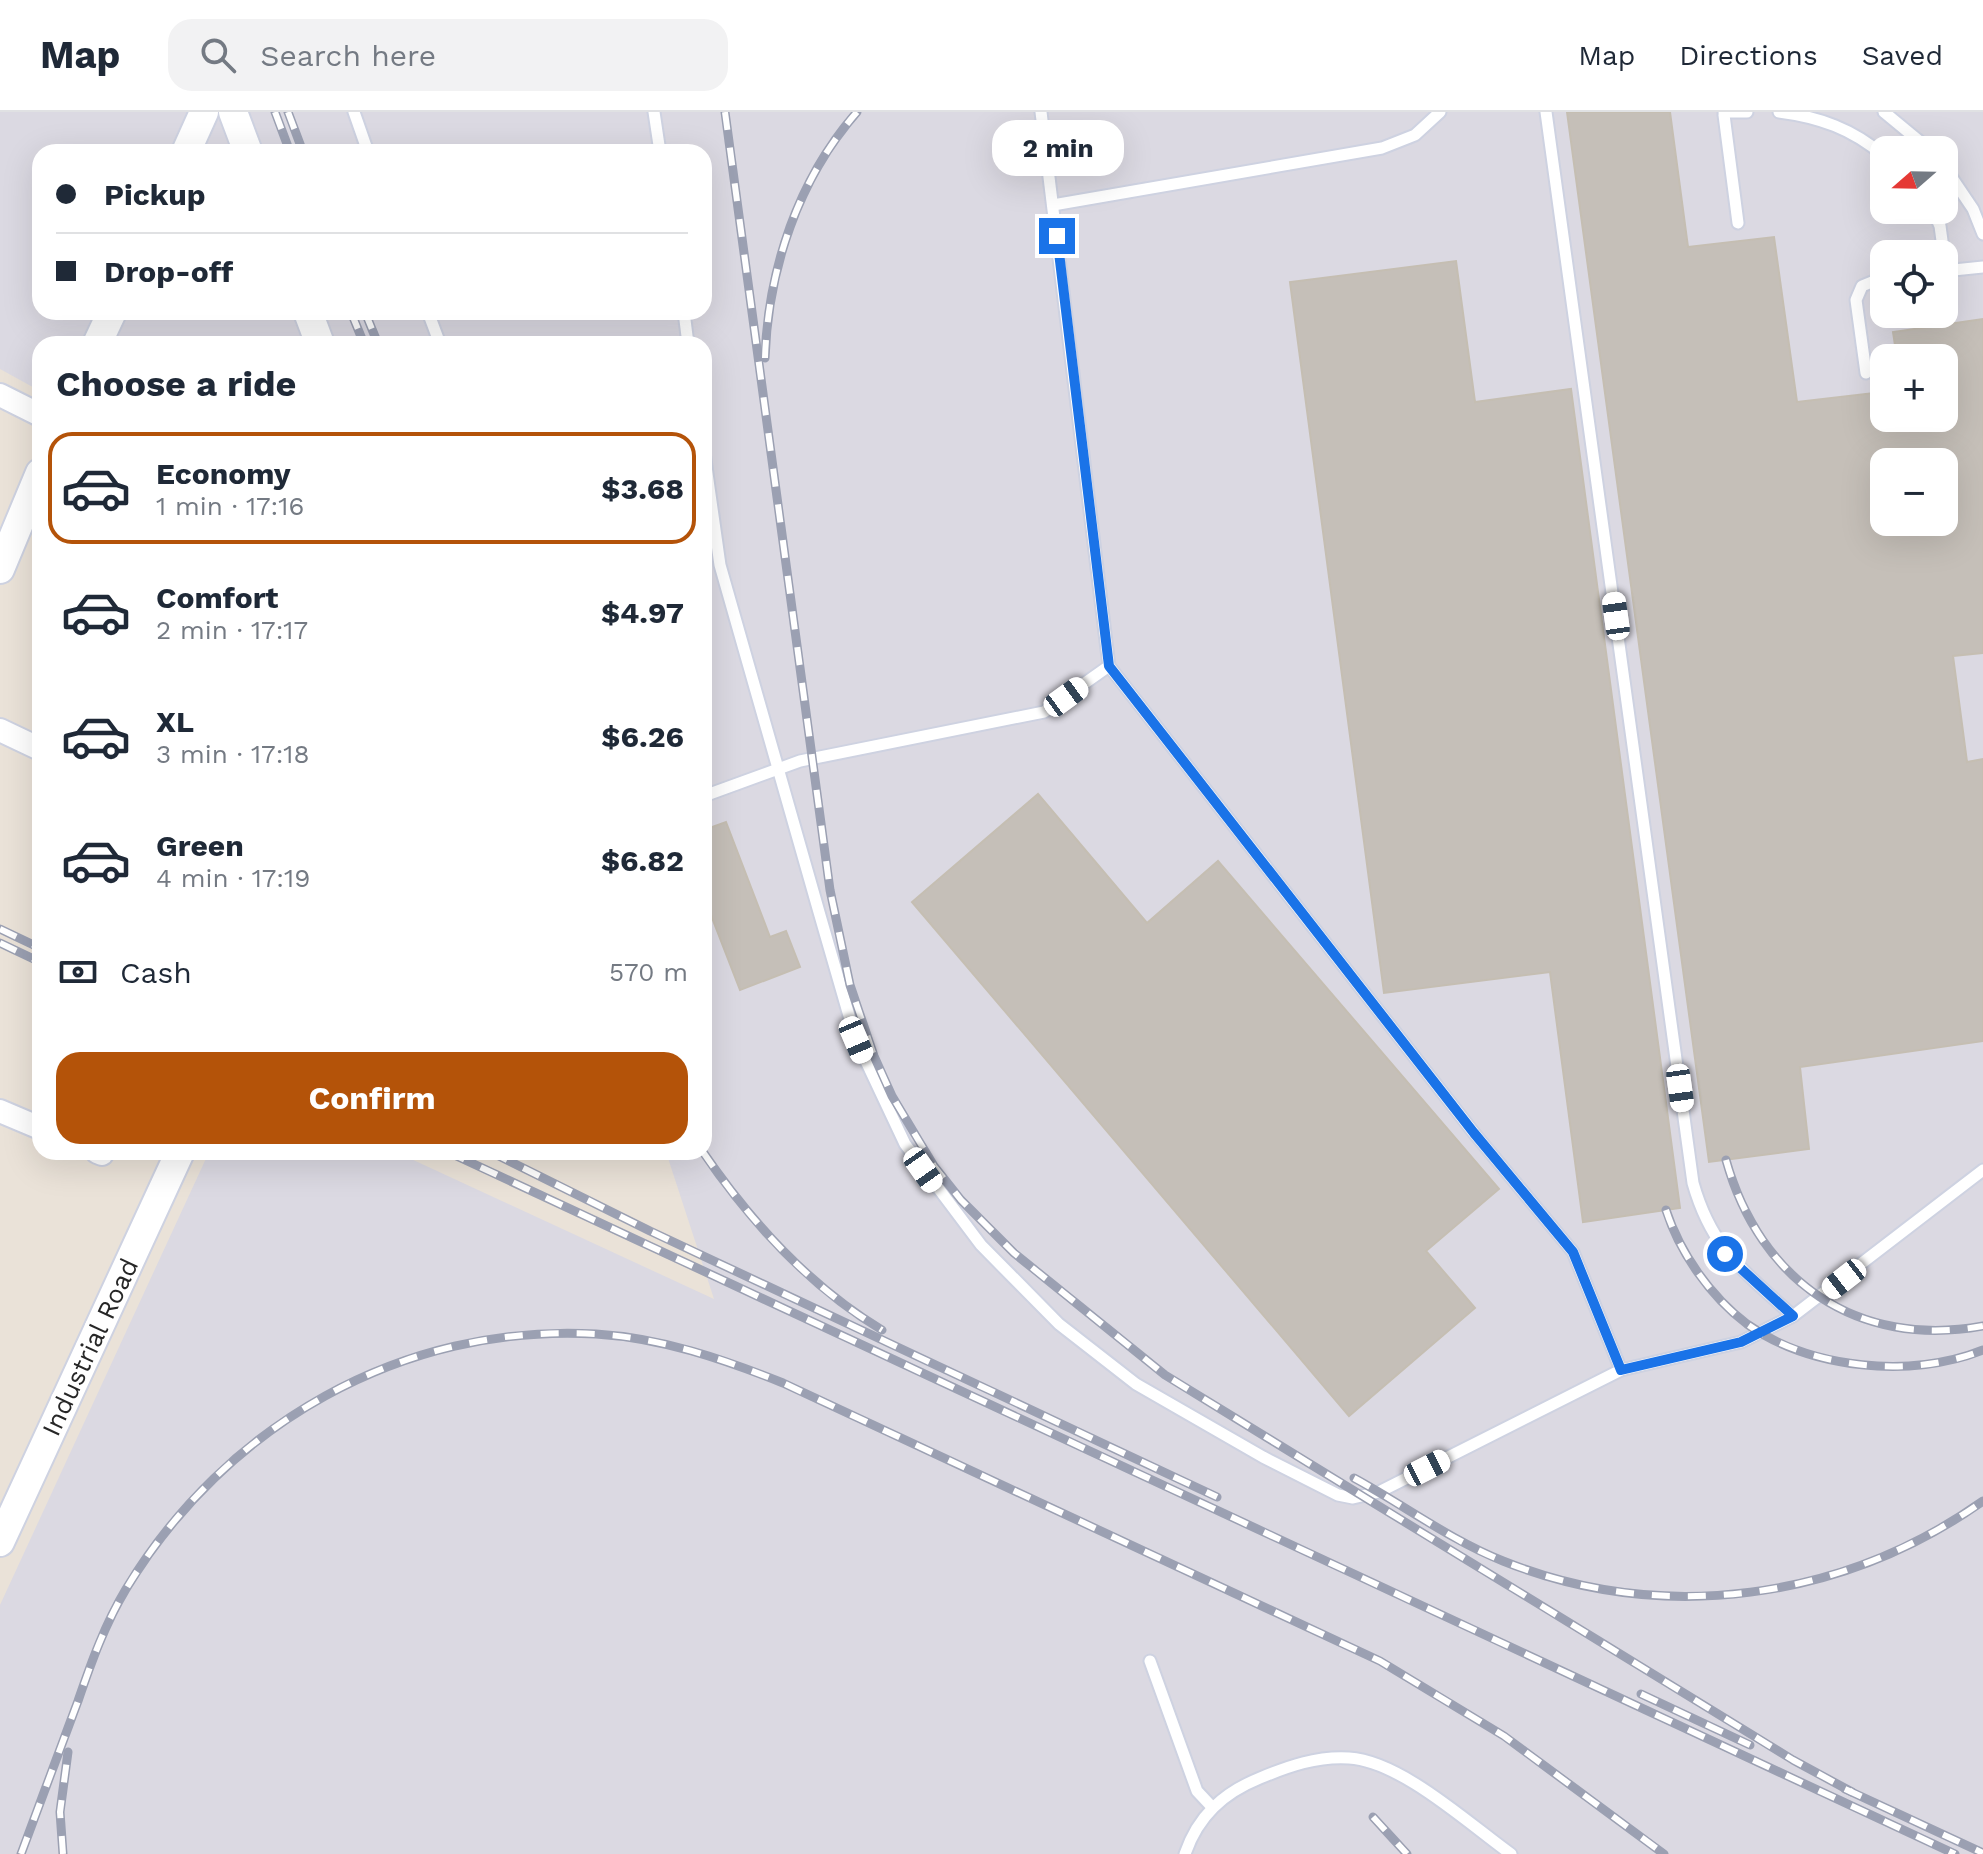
<!DOCTYPE html>
<meta charset="utf-8">
<style>
body{margin:0;font-family:"Work Sans",sans-serif;background:#f2f2f3;color:#1f2937;height:100vh;display:flex;flex-direction:column;font-size:30px;white-space:nowrap}
*{box-sizing:border-box;margin:0}
p{font-size:26px;color:#747a83}
.icon{flex:none;width:44px;height:44px;fill:none;stroke:currentColor;stroke-width:2;stroke-linecap:round;stroke-linejoin:round}
.map{position:relative;flex:1;overflow:hidden}
.side{position:absolute;left:32px;top:224px;width:680px;height:824px;display:flex;flex-direction:column;background:#fff;border-radius:24px;box-shadow:0 8px 32px #0002}
.side>*{flex:none}
.hud{position:absolute;left:32px;top:32px;width:680px;height:176px;border-radius:24px;box-shadow:0 8px 32px #0002;display:grid;align-content:center;height:176px;padding:0 24px;background:#fff}
.needle{width:52px;rotate:250deg}
.controls{position:absolute;left:1870px;top:24px;display:grid;gap:16px}
.controls a{display:grid;place-items:center;width:88px;height:88px;border-radius:16px;background:#fff;box-shadow:0 8px 32px #0002;font-size:40px}
.end{position:absolute;width:36px;height:36px;margin:-18px;border:10px solid #1a73e8;background:#fff;box-shadow:0 0 0 4px #fff}
.from{border-radius:50%}
.bubble{position:absolute;height:56px;border-radius:24px;background:#fff;box-shadow:0 8px 32px #0002;font-size:26px;font-weight:700;line-height:56px;text-align:center}
.car{position:absolute;width:24px;height:48px;margin:-24px -12px;border-radius:10px;box-shadow:0 0 6px 2px #0007;background:linear-gradient(#fff 24%,#345 0 40%,#fff 0 76%,#345 0 86%,#fff 0)}
.hud b{display:flex;align-items:center;gap:28px;height:76px;font-size:30px}
.hud b+b{border-top:2px solid #e0e1e3}
.hud i{width:20px;height:20px;background:#1f2937}
ul{padding:0;list-style:none}
li{display:flex;align-items:center;gap:24px;height:112px;margin:0 16px 12px;padding:0 8px;border:4px solid transparent;border-radius:24px}
li div{flex:1}
li b{display:block;font-size:30px}
li em{font-style:normal;font-weight:700}
li.active{border-color:#b45309}
li>.icon{width:72px;height:72px;stroke-width:1.5}
h2{padding:0 24px;font-size:36px;line-height:96px}
.pay{display:flex;align-items:center;gap:20px;height:88px;padding:0 24px;font-size:30px}
.pay p{margin-inline-start:auto}
.cta{display:flex;gap:16px;margin-top:auto;padding:16px 24px}
.cta a{flex:1;height:92px;border-radius:24px;background:#b45309;color:#fff;font-size:32px;font-weight:700;line-height:92px;text-align:center}
header{display:flex;align-items:center;gap:48px;box-sizing:border-box;height:112px;padding:0 40px;background:#fff;border-bottom:2px solid #e0e1e3}
header strong{font-size:38px}
nav{display:flex;gap:44px;margin-inline-start:auto;font-size:28px}
.search{width:560px;height:72px;background:#f2f2f3;display:flex;align-items:center;gap:20px;box-sizing:border-box;padding:0 28px;border-radius:24px;color:#747a83;font-size:30px}
.map>svg:first-child{display:block}
.industrial{fill:#dbd9e2;fill-rule:evenodd}
.building{fill:#c5bfb8;stroke:#c5beb2;stroke-width:2;fill-rule:evenodd}
.lines{fill:none;stroke-linecap:round;stroke-linejoin:round}
.service-casing{stroke:#ced2e1;stroke-width:15}
.minor-casing{stroke:#ced2e1;stroke-width:26}
.tertiary-casing{stroke:#ced2e1;stroke-width:32}
.service{stroke:#fff;stroke-width:11}
.minor{stroke:#fff;stroke-width:22}
.tertiary{stroke:#fff;stroke-width:28}
.rail-casing{stroke:#9ba0b2;stroke-width:9}
.rail{stroke:#fff;stroke-width:6;stroke-dasharray:18;stroke-linecap:butt}
.route{stroke:#1a73e8;stroke-width:10}
.labels{text-anchor:middle;dominant-baseline:central;stroke-width:8;stroke-linejoin:round;paint-order:stroke}
.street-label{font-size:26px;fill:#272727;stroke:#fff}
</style>
<header>
<strong>Map</strong>
<div class="search"><svg class="icon" aria-label="search" viewBox="0 0 24 24"><circle cx="10" cy="10" r="6"/><path d="M15 15l6 6"/></svg>Search here</div>
<nav><a>Map</a><a>Directions</a><a>Saved</a></nav>
</header>
<div class="map">
<svg width="1983" height="1742" viewBox="0 0 1983 1742">
<rect width="100%" height="100%" fill="#eae2d8"/>
<!-- industrial -->
<path class="industrial" d="M0,0h1983v1742h-1983v-249l209,-453h187l318,147 -48,-147h38v-808h-664v47l-40,-22zM1884,38h60v60h-60zM40,40h664v160h-664zM1884,142h60v60h-60zM1884,246h60v60h-60zM1884,350h60v60h-60z"/>
<!-- building -->
<g class="building">
<path d="M1567,0h103l18,135 86,-10 23,165 85,-10 2,26h60v-60h-47l-4,-26 90,-13v334l-30,3 14,106 16,-3v282l-183,26 9,82 -100,13zM1884,350h60v60h-60z"/>
<polygon points="1456,149 1475,290 1571,277 1680,1096 1583,1110 1550,860 1384,881 1290,170"/>
<polygon points="1038,682 1147,811 1218,749 1499,1077 1426,1139 1475,1196 1349,1304 912,790"/>
<polygon points="726,710 770,825 786,819 800,855 740,878 704,785 704,718"/>
</g>
<g class="lines">
<!-- service casing -->
<g class="service-casing">
<g id="service">
<polyline points="354,0 368,40"/>
<polyline points="654,0 660,40"/>
<polyline points="1041,0 1109,554 1474,1021 1573,1140 1621,1258"/>
<path d="M1546,0l147,1071c19,67 51,88 100,133"/>
<polyline points="1724,0 1747,0"/>
<path d="M1779,0c40,5 74,17 105,44"/>
<polyline points="1884,0 1930,38"/>
<polyline points="1724,3 1738,111"/>
<polyline points="1944,54 1973,97 1983,122"/>
<polyline points="1053,93 1382,36 1415,23 1440,0"/>
<polyline points="1933,98 1940,114 1946,158"/>
<polyline points="1944,159 1983,155"/>
<polyline points="428,200 440,232"/>
<polyline points="684,200 688,232"/>
<polyline points="1866,261 1856,188 1862,174 1884,165"/>
<polyline points="704,340 720,453 819,800 856,928 905,1032 981,1133 1059,1212 1136,1272 1263,1345 1338,1383 1353,1386 1379,1380 1621,1258 1741,1230 1793,1204 1983,1058"/>
<polyline points="704,684 800,649 1044,600 1109,554"/>
<polyline points="1150,1549 1197,1679 1212,1695"/>
<path d="M1185,1742c13,-38 38,-61 75,-76 29,-12 57,-22 89,-20 52,3 120,66 162,96"/>
</g>
</g>
<!-- minor casing -->
<g class="minor-casing">
<g id="minor">
<polyline points="0,283 40,303"/>
<polyline points="0,618 40,637"/>
<polyline points="0,999 40,1016"/>
<polyline points="97,1040 102,1042"/>
</g>
</g>
<!-- tertiary casing -->
<g class="tertiary-casing">
<g id="tertiary">
<polyline points="233,0 248,40"/>
<polyline points="186,40 204,0"/>
<polyline points="308,200 320,232"/>
<polyline points="97,232 112,200"/>
<polyline points="0,457 40,361"/>
<polyline points="0,1430 180,1040"/>
</g>
</g>
<!-- service -->
<use href="#service" class="service"/>
<!-- minor -->
<use href="#minor" class="minor"/>
<!-- tertiary -->
<use href="#tertiary" class="tertiary"/>
<!-- rail casing -->
<g class="rail-casing">
<g id="rail">
<polyline points="275,0 290,40"/>
<polyline points="288,0 303,40"/>
<polyline points="725,0 830,778 850,873 874,944 892,984 934,1054 961,1088 1014,1141 1165,1263 1793,1648 1852,1680"/>
<polyline points="351,200 364,232"/>
<polyline points="365,200 378,232"/>
<path d="M765,246c3,-88 33,-179 92,-246"/>
<polyline points="0,817 40,836"/>
<polyline points="0,831 40,850"/>
<polyline points="448,1040 1955,1742"/>
<polyline points="491,1040 650,1119 1217,1385"/>
<path d="M703,1040c48,70 106,134 179,178"/>
<path d="M1726,1048c34,121 131,189 257,166"/>
<path d="M1666,1098c14,43 44,86 81,114 63,45 165,55 236,26"/>
<path d="M1354,1366c50,27 96,62 149,83 160,64 340,39 480,-60"/>
<polyline points="1641,1582 1750,1633"/>
<polyline points="1845,1677 1983,1741"/>
<polyline points="1373,1705 1407,1742"/>
<path d="M21,1742c19,-51 38,-102 57,-153 13,-38 27,-77 48,-112 99,-164 276,-266 470,-255 66,4 127,25 187,49l597,278 124,75 160,118"/>
<polyline points="63,1742 60,1700 68,1640"/>
</g>
</g>
<!-- rail -->
<use href="#rail" class="rail"/>
</g>
<g class="lines">
<!-- route -->
<polyline class="route" points="1057,124 1109,554 1474,1021 1573,1140 1621,1258 1741,1230 1793,1204 1725,1142"/>
</g>
<g class="labels">
<!-- street labels -->
<g class="street-label">
<text transform="translate(90 1235) rotate(-65)">Industrial Road</text>
</g>
</g>
</svg>
<div class="controls">
<a><svg class="needle" viewBox="-14 -14 28 28"><path d="M0-13l5 13h-10z" fill="#e53935"/><path d="M0 13l5-13h-10z" fill="#747a83"/></svg></a>
<a><svg class="icon" aria-label="locate" viewBox="0 0 24 24"><circle cx="12" cy="12" r="6"/><path d="M12 2v4M12 18v4M2 12h4M18 12h4"/></svg></a>
<a>+</a>
<a>−</a>
</div>
<i class="end from" style="left:1725px;top:1142px"></i>
<i class="end" style="left:1057px;top:124px"></i>
<div class="bubble" style="left:992px;top:8px;width:132px">2 min</div>
<i class="car" style="left:1616px;top:504px;rotate:352deg"></i>
<i class="car" style="left:1066px;top:585px;rotate:54deg"></i>
<i class="car" style="left:856px;top:928px;rotate:157deg"></i>
<i class="car" style="left:1680px;top:976px;rotate:172deg"></i>
<i class="car" style="left:923px;top:1058px;rotate:145deg"></i>
<i class="car" style="left:1844px;top:1167px;rotate:232deg"></i>
<i class="car" style="left:1427px;top:1356px;rotate:63deg"></i>
<div class="hud">
<b><i class="from"></i>Pickup</b>
<b><i></i>Drop-off</b>
</div>
<section class="side">
<h2>Choose a ride</h2>
<ul>
<li class="active"><svg class="icon" aria-label="car" viewBox="0 0 24 24"><path d="M5 17H2v-5l4-1 3-4h7l3 4 3 1v5h-3M9 17h6M6 11h13"/><circle cx="7" cy="17" r="2"/><circle cx="17" cy="17" r="2"/></svg><div><b>Economy</b><p>1 min · 17:16</p></div><em>$3.68</em></li>
<li><svg class="icon" aria-label="car" viewBox="0 0 24 24"><path d="M5 17H2v-5l4-1 3-4h7l3 4 3 1v5h-3M9 17h6M6 11h13"/><circle cx="7" cy="17" r="2"/><circle cx="17" cy="17" r="2"/></svg><div><b>Comfort</b><p>2 min · 17:17</p></div><em>$4.97</em></li>
<li><svg class="icon" aria-label="car" viewBox="0 0 24 24"><path d="M5 17H2v-5l4-1 3-4h7l3 4 3 1v5h-3M9 17h6M6 11h13"/><circle cx="7" cy="17" r="2"/><circle cx="17" cy="17" r="2"/></svg><div><b>XL</b><p>3 min · 17:18</p></div><em>$6.26</em></li>
<li><svg class="icon" aria-label="car" viewBox="0 0 24 24"><path d="M5 17H2v-5l4-1 3-4h7l3 4 3 1v5h-3M9 17h6M6 11h13"/><circle cx="7" cy="17" r="2"/><circle cx="17" cy="17" r="2"/></svg><div><b>Green</b><p>4 min · 17:19</p></div><em>$6.82</em></li>
</ul>
<div class="pay"><svg class="icon" aria-label="cash" viewBox="0 0 24 24"><path d="M3 7h18v10H3z"/><circle cx="12" cy="12" r="2"/></svg>Cash<p>570 m</p></div>
<div class="cta"><a>Confirm</a></div>
</section>
</div>
